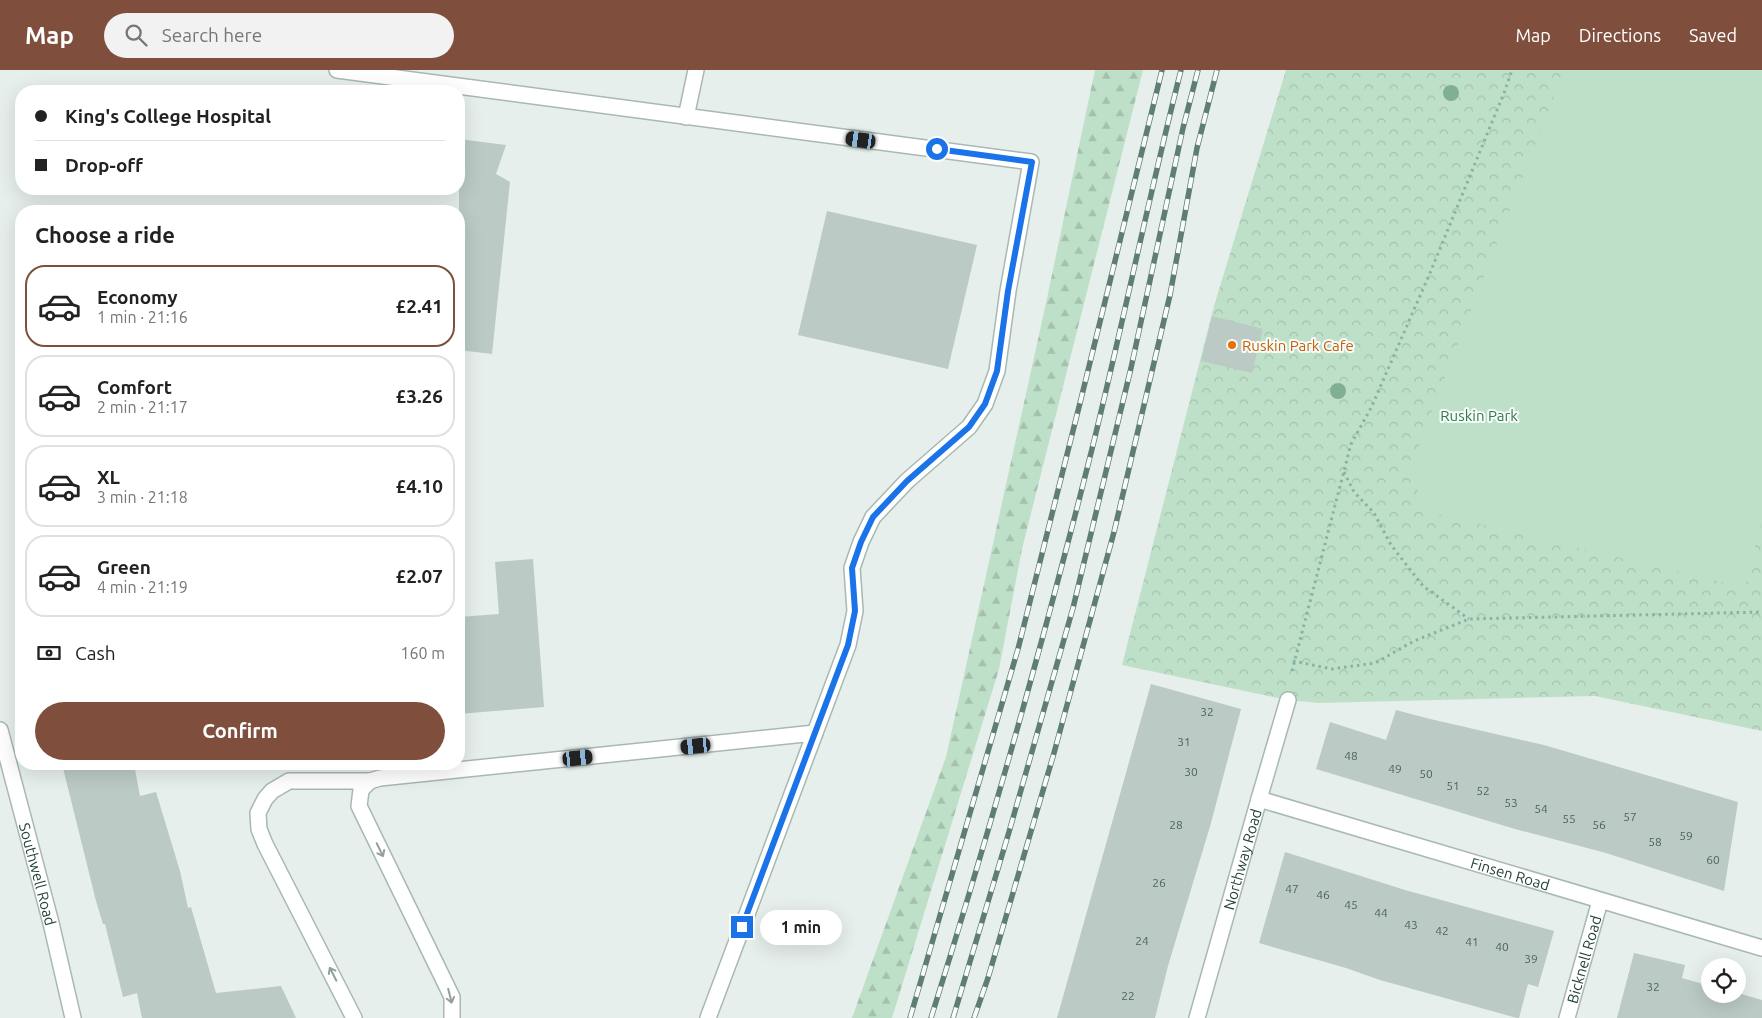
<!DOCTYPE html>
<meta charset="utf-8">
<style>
body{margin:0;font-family:Ubuntu,sans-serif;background:#f2f2f2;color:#222;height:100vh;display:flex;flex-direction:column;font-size:19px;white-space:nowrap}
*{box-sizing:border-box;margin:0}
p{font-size:16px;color:#767676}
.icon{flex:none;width:28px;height:28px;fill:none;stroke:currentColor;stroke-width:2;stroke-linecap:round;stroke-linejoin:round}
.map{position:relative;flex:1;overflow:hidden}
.side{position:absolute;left:15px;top:135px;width:450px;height:565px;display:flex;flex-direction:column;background:#fff;border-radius:20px;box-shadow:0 5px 20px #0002}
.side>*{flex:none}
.banner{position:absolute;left:15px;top:15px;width:450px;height:110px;border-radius:20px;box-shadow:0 5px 20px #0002;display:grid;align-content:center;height:110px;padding:0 20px;background:#fff}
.controls{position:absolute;left:1701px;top:888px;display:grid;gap:10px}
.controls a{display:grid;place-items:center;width:45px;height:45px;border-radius:50%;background:#fff;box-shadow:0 5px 20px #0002;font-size:25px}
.end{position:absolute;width:22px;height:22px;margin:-11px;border:6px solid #1a73e8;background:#fff;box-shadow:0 0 0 2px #fff}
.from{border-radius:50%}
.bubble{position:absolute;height:35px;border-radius:18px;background:#fff;box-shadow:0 5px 20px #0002;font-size:16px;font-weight:700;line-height:35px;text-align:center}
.car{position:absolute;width:15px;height:30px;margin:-15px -8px;border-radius:6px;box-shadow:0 0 4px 1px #0007;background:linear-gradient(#222 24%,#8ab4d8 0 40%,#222 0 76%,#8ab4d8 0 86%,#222 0)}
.banner b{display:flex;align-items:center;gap:18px;height:48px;font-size:19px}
.banner b+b{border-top:1px solid #e0e0e0}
.banner i{width:12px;height:12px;background:#222}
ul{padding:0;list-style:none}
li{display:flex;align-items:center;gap:15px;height:82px;margin:0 10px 8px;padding:0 10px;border:2px solid #e0e0e0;border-radius:20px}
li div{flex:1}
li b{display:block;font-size:19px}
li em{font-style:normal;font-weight:700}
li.on{border-color:#804e3d}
li>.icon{width:45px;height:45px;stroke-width:1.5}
h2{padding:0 20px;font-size:22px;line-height:60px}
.pay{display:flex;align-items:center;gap:12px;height:55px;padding:0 20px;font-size:19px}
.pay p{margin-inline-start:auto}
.action{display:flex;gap:10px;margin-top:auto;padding:10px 20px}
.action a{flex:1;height:58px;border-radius:30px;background:#804e3d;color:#fff;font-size:20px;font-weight:700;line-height:58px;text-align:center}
header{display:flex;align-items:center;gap:30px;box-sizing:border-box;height:70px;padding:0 25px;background:#804e3d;color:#fff}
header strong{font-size:24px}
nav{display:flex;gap:28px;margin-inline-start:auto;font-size:18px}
.search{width:350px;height:45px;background:#f2f2f2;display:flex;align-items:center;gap:12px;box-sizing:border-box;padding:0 18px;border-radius:28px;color:#767676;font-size:19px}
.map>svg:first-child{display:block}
.forest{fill:url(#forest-firs)}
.park{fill:url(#park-crowns)}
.pitch{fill:#bfe0c8}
.building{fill:#bbcac4}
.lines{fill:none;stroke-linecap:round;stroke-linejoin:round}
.minor-casing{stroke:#a8b8b2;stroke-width:18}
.path{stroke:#86b3a5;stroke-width:3;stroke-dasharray:2.5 4;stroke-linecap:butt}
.minor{stroke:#fff;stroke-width:15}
.rail-casing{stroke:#5f7d75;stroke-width:5.5}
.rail{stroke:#f7fbf9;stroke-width:4;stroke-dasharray:11;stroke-linecap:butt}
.tree{fill:#80af93}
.oneway{stroke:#92a09c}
.route{stroke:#1a73e8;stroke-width:6}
.food-dot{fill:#e8710a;stroke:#f7fbf9;stroke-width:2}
.labels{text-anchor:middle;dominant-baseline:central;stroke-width:4;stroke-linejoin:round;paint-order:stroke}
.number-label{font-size:12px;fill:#4a645c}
.food-label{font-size:15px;fill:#c56008;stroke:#f7fbf9;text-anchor:start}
.park-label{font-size:15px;fill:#2d7a4b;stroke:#f7fbf9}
.street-label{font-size:15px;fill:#24423a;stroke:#f7fbf9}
</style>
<header>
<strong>Map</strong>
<div class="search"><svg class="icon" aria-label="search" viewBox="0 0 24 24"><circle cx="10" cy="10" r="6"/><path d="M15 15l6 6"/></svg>Search here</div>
<nav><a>Map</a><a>Directions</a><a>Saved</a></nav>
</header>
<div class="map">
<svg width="1762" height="948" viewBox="0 0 1762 948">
<defs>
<pattern id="forest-firs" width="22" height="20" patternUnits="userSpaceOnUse" patternTransform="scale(1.25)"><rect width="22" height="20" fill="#bfe0c8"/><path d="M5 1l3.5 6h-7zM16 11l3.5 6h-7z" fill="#a4c1ad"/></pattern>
<pattern id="park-crowns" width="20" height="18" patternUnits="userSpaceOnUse" patternTransform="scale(1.25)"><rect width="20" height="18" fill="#bfe0c8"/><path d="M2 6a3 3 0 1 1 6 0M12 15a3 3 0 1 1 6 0" fill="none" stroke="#a4c1ad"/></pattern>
</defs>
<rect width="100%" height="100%" fill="#e6efeb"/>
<!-- forest -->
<polygon class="forest" points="1095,0 1143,0 1022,479 999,599 892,948 852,948 946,687 1046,233"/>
<!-- park -->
<polygon class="park" points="1286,0 1762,0 1762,661 1595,626 1319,633 1288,630 1122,595 1214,236"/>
<!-- pitch -->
<polygon class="pitch" points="1564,0 1762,0 1762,448 1745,518 1425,441 1410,398"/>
<!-- building -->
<g class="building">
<polygon points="459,69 506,75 496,104 510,112 492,284 459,280"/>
<polygon points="827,141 977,175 948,299 798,265"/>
<polygon points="1212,246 1263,259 1252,303 1201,291"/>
<polygon points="533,489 544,637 459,644 459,547 499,544 495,492"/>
<polygon points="1151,614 1241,639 1211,753 1168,896 1155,948 1057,948"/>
<polygon points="1396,640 1426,648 1544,675 1738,732 1724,821 1606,783 1515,759 1316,699 1330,652 1386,670"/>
<polygon points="62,694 134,694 140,726 156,722 180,801 188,838 191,837 216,923 281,916 296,948 142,948 137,923 123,927 105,854 103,854 96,831"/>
<polygon points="1285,782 1405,820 1554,861 1538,917 1528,914 1519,948 1517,948 1380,910 1346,898 1259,873"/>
<polygon points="1634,883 1685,895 1682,908 1710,916 1710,924 1738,923 1762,930 1762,948 1617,948"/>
</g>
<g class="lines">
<!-- minor casing -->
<g class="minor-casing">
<g id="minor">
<polyline points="337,0 1031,92 1008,221 997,301 985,334 969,357 907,411 873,447 861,472 852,498 855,541 848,575 708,948"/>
<polyline points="686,47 696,0"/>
<path id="s1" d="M0,660l51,193 22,95"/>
<polyline points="370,711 380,708 815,663"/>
<path id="s2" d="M1259,729l503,149"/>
<polyline points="354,948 265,774 259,759 258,743 265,729 272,721 289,711 370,711 361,720 359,736 452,927 452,948"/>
<path id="s3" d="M1197,948l62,-219 29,-99"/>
<path id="s4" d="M1567,948l33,-117"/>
</g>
</g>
<!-- path -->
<g class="path">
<polyline points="1344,402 1354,422 1374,443 1391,475 1423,516 1469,549"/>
<polyline points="1293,591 1332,599 1375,593 1414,571 1469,549 1762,542"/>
<polyline points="1292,601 1351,374 1371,338 1430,203 1504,23 1512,0"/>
</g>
<!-- minor -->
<use href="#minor" class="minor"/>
<!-- rail casing -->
<g class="rail-casing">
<g id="rail">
<polyline points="910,948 1018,579 1081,329 1162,0"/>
<path d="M931,948c59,-188 113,-378 161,-569 31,-126 57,-253 89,-379"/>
<polyline points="953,948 1009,762 1073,538 1131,298 1183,58 1198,0"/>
<polyline points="974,948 988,908 1054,683 1114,462 1170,225 1197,78 1217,0"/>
</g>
</g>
<!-- rail -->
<use href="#rail" class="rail"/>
</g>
<!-- trees -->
<g class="tree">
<circle cx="1451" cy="23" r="8"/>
<circle cx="1338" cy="321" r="8"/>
</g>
<!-- one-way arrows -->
<defs><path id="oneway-shaft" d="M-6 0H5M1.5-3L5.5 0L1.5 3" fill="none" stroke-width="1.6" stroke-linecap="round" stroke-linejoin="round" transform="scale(1.25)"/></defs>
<g class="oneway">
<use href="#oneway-shaft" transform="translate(380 780) rotate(64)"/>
<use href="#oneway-shaft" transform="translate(333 904) rotate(-117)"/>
<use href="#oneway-shaft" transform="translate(450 926) rotate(76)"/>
</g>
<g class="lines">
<!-- route -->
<polyline class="route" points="742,857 848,575 855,541 852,498 861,472 873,447 907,411 969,357 985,334 997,301 1008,221 1032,92 937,79"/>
</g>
<!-- markers -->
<circle class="food-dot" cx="1232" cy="275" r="5"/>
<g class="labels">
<!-- number labels -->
<g class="number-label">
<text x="1207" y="641">32</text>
<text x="1184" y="671">31</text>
<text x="1351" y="685">48</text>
<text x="1395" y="698">49</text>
<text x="1191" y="701">30</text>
<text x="1426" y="703">50</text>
<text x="1453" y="715">51</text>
<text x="1483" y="720">52</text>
<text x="1511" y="732">53</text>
<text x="1541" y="738">54</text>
<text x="1630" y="746">57</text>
<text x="1569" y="748">55</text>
<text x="1176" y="754">28</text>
<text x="1599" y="754">56</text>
<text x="1686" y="765">59</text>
<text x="1655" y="771">58</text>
<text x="1713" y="789">60</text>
<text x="1159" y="812">26</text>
<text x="1292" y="818">47</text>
<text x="1323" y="824">46</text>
<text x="1351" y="834">45</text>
<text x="1381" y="842">44</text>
<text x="1411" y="854">43</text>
<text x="1442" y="860">42</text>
<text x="1142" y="870">24</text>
<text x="1472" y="871">41</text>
<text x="1502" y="876">40</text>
<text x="1531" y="888">39</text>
<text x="1653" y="916">32</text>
<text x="1128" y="925">22</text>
</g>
<!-- food labels -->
<g class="food-label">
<text x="1242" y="275">Ruskin Park Cafe</text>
</g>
<!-- park labels -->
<g class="park-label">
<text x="1479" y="345">Ruskin Park</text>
</g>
<!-- street labels -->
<g class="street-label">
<text stroke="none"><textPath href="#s3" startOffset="165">Northway Road</textPath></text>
<text stroke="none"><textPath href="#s1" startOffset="149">Southwell Road</textPath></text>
<text stroke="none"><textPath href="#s2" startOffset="262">Finsen Road</textPath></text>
<text stroke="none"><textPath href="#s4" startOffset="61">Bicknell Road</textPath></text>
</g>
</g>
</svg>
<div class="controls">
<a><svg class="icon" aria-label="locate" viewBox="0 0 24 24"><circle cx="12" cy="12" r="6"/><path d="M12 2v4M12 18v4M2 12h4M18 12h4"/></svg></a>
</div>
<i class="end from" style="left:937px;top:79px"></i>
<i class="end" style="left:742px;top:857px"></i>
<div class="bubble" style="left:760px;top:840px;width:82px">1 min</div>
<i class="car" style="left:861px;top:70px;rotate:278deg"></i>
<i class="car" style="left:696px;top:676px;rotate:264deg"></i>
<i class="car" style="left:578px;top:688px;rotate:84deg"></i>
<div class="banner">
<b><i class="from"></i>King's College Hospital</b>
<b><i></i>Drop-off</b>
</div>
<section class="side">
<h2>Choose a ride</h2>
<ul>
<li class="on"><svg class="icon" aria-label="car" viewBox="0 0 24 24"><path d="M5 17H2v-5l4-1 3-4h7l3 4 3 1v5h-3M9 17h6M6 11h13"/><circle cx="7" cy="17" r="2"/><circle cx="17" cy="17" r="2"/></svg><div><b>Economy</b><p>1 min · 21:16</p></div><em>£2.41</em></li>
<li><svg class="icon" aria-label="car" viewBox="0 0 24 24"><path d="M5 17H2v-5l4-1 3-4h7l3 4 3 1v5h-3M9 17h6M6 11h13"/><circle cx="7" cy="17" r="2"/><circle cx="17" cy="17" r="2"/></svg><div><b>Comfort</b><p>2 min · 21:17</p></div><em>£3.26</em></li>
<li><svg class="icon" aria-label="car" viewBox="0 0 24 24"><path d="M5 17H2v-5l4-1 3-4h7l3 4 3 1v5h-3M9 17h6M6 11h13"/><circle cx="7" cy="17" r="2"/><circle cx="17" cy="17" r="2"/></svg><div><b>XL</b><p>3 min · 21:18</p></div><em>£4.10</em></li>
<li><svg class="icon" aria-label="car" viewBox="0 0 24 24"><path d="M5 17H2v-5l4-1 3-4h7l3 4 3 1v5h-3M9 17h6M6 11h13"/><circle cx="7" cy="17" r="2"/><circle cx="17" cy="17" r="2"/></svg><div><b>Green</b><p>4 min · 21:19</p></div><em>£2.07</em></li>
</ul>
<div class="pay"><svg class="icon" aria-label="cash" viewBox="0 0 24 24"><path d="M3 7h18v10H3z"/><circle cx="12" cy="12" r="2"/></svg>Cash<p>160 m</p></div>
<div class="action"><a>Confirm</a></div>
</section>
</div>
